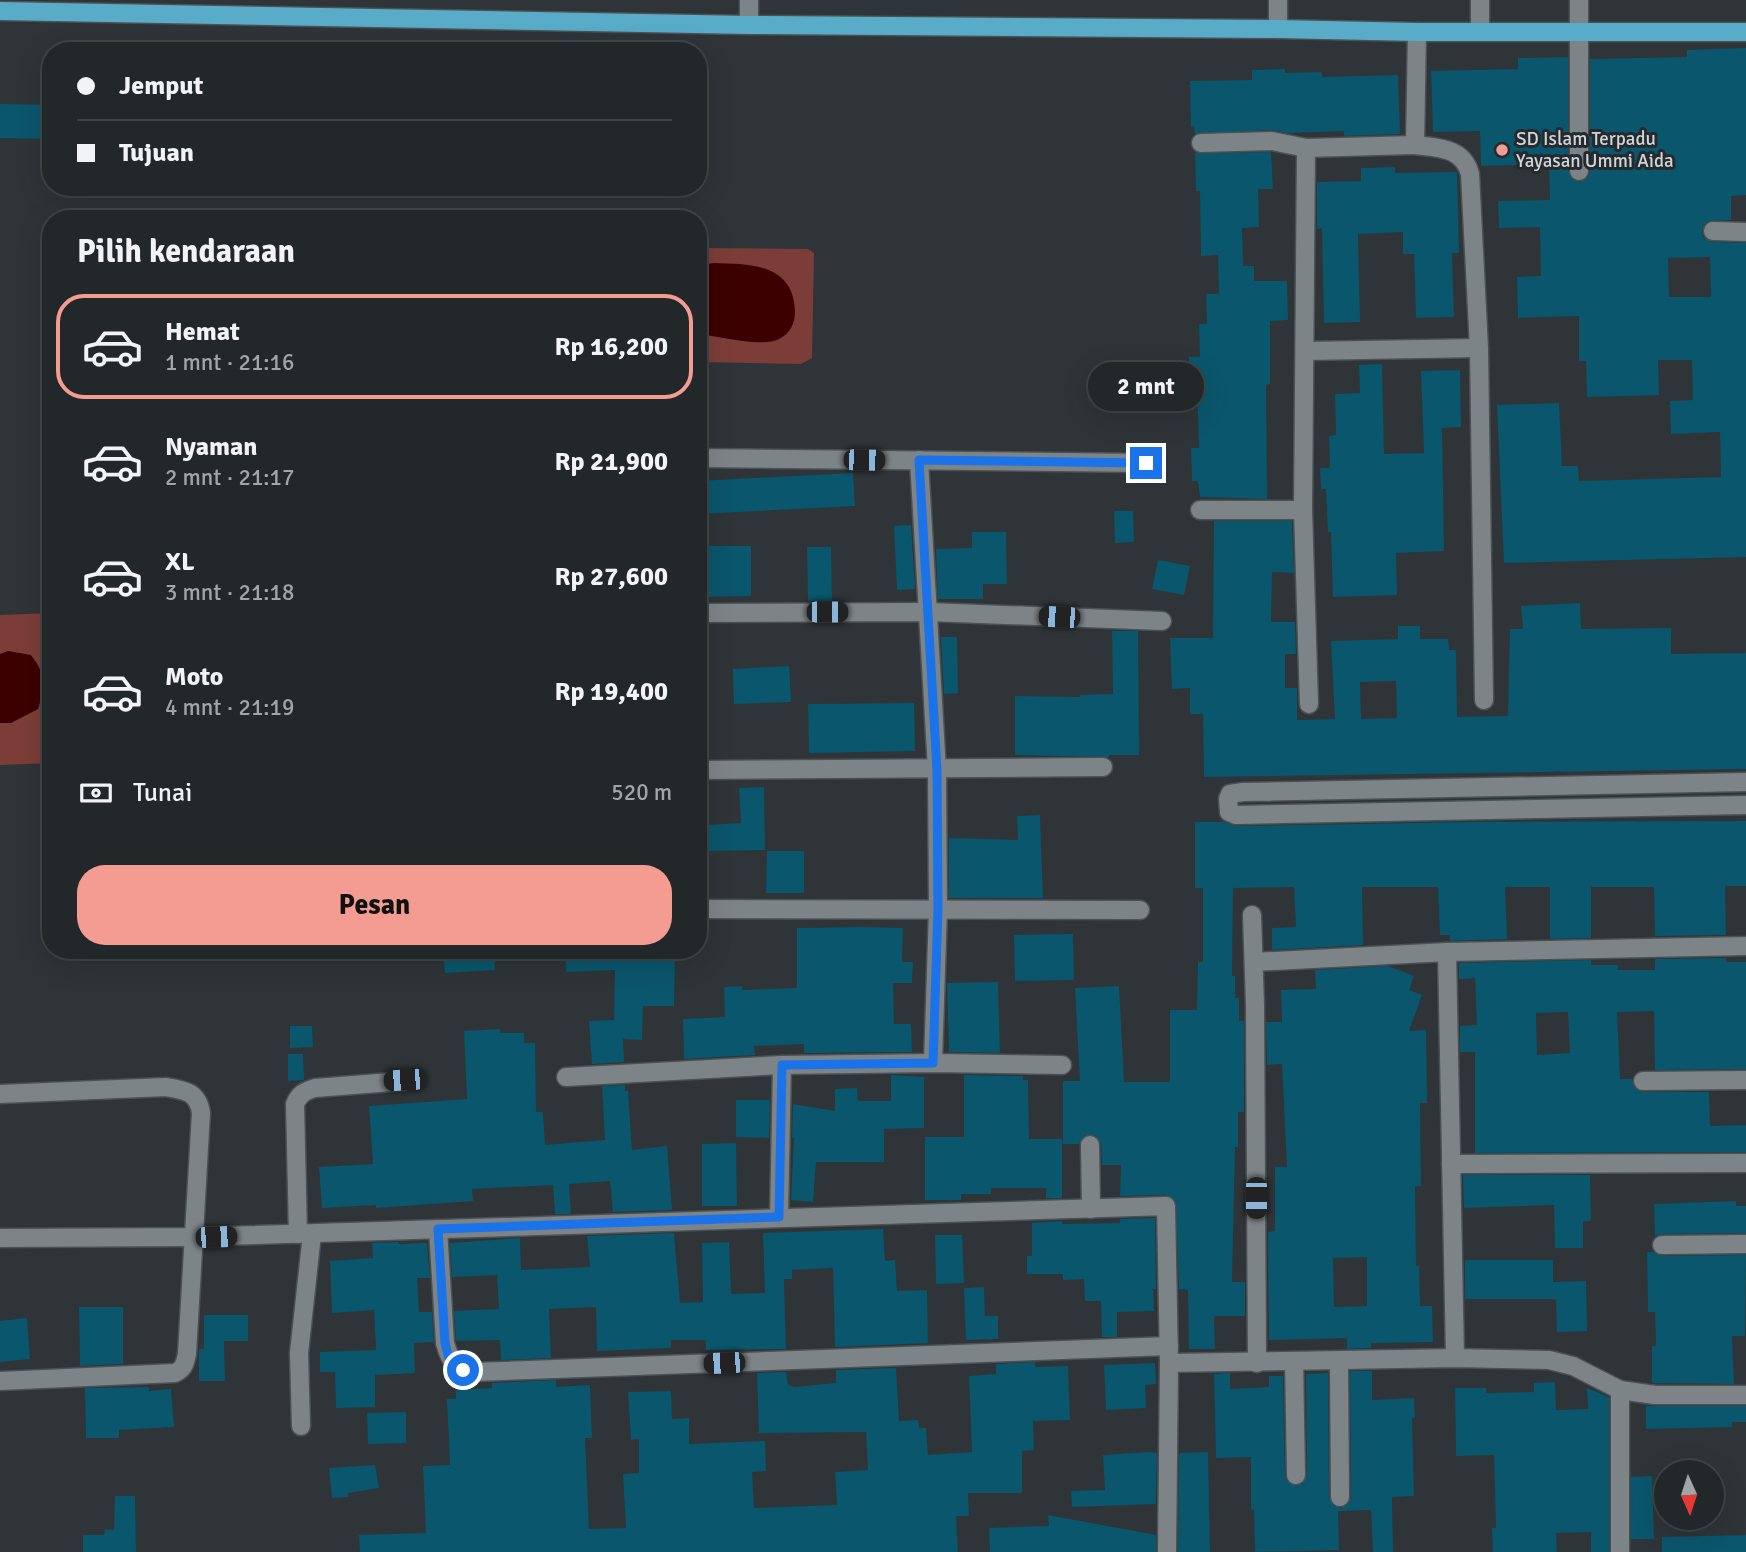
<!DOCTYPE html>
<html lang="id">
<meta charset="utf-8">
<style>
body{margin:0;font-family:Signika,sans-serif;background:#2e3335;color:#f1f3f6;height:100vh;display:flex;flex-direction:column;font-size:26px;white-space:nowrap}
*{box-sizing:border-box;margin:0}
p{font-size:23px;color:#a2a5a8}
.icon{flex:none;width:38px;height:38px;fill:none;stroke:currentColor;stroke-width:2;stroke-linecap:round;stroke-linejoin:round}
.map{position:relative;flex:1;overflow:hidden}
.sheet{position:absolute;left:42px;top:210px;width:665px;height:749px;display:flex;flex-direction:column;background:#222729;border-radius:28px;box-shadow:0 7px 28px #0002,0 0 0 2px #3f4446}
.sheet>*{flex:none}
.guide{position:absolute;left:42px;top:42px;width:665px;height:154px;border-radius:28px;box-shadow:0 7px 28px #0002,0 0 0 2px #3f4446;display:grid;align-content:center;height:154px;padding:0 35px;background:#222729}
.needle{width:46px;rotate:177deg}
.buttons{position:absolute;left:1654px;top:1460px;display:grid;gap:14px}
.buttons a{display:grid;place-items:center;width:70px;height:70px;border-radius:50%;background:#222729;box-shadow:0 7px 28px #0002,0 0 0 2px #3f4446;font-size:35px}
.end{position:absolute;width:32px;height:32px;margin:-16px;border:9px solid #1a73e8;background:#fff;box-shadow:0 0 0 4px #fff}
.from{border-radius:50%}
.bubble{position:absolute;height:49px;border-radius:24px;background:#222729;box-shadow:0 7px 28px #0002,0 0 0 2px #3f4446;font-size:23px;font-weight:700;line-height:49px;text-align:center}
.car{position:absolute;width:21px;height:42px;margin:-21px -10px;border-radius:9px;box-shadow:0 0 5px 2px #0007;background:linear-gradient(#222 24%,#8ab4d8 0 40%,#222 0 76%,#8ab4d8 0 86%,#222 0)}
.guide b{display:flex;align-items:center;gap:24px;height:66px;font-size:26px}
.guide b+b{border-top:2px solid #3f4446}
.guide i{width:18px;height:18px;background:#f1f3f6}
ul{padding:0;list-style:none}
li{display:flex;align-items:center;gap:21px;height:105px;margin:0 14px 10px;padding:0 21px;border:4px solid transparent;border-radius:28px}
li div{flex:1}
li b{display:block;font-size:26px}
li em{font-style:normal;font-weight:700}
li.selected{border-color:#f59c92}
li>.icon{width:63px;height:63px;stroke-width:1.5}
h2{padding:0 35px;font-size:32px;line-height:84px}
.pay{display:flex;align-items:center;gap:18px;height:77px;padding:0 35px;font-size:26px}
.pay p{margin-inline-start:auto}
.primary-button{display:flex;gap:14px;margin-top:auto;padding:14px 35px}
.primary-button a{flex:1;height:80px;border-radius:28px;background:#f59c92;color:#111;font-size:28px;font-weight:700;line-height:80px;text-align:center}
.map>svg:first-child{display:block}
.green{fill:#7c3d38}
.water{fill:#3c0001}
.building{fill:#0a566c;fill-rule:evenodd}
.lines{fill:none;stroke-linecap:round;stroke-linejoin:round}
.minor-casing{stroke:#4a5053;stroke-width:21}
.major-casing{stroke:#4a5053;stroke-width:21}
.minor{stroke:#7d8487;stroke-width:18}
.major{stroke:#58acc8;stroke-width:18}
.route{stroke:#1a73e8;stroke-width:9}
.poi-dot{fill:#f59c92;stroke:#242a2d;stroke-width:2.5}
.labels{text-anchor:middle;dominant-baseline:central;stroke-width:6;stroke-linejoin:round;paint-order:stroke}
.poi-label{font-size:19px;fill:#d1d5d7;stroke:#242a2d;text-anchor:start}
</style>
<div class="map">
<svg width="1746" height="1552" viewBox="0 0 1746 1552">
<rect width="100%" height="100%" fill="#2e3437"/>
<!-- green -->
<g class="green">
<polygon points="698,248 808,249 814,253 812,358 801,364 698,362"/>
<polygon points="51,613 51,763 0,765 0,615"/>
</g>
<!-- water -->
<g class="water">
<path d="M714,263c37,1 80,1 81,49 0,11 -5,22 -16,27 -18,9 -59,-3 -81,-5v-69z"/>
<path d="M8,651l23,4c16,22 15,29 7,54l-27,14h-11v-69z"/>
</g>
<!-- building -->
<g class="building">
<path d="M1746,48v147l-15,1v24l-23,1 -5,5 -1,5 1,6 9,5 34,1v314l-242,6 -7,-158 62,-2 3,63h16l1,15 142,-4 -1,-45 -49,2 -1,-33 23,-1 -1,-40h-34l1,35 -72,2 -1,-36h-7v-45l-61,2 -1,-41 24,-1 -1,-49 -41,1 -1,-27 52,-1 -1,-36 -68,2 -1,-35 -47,1 -2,-61 87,-2v-11l50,-1v114l5,9 7,2 8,-5 2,-6v-112l97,-2v-7zM1710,257l1,40h-42l-1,-39z"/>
<polygon points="1285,69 1285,73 1322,72 1322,77 1398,75 1400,134 1344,136 1344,131 1287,133 1272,130 1195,134 1194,126 1191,127 1190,81 1252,80 1252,70"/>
<polygon points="0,104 51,105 51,139 0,138"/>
<polygon points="1271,152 1273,189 1258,189 1259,227 1242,228 1243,266 1254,266 1254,281 1287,281 1288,320 1270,321 1270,384 1266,385 1267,499 1200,497 1198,481 1192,481 1191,448 1199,448 1197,380 1189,380 1189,357 1200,357 1199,324 1207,324 1206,294 1219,294 1218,255 1201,256 1200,191 1196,191 1195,153"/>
<polygon points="1395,167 1395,173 1457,172 1459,253 1452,253 1454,317 1416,318 1414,254 1403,254 1403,232 1358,234 1360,322 1324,323 1322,228 1317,229 1317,182 1361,181 1361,168"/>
<polygon points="1382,364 1384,454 1424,453 1421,371 1460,370 1461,427 1442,428 1444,551 1396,553 1397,595 1333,597 1331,532 1328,532 1326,489 1321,489 1320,468 1330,468 1329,436 1336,435 1335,394 1360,393 1359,365"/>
<polygon points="853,473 855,506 698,514 698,481"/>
<polygon points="1114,511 1133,511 1134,542 1115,543"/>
<path d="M1214,521h78l2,52 -22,-1 -1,50h24l1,32h-11v34h12v32l38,-1 -4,-78 67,-2v-13h22v13h28l1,11h7l1,67 51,-1 2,-87h13l-2,-23 59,-3 1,26 90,-1v26l75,-1v116l-542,8 -1,-63h-13v-26l-18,1 -2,-51h43zM1396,681l1,37 -36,1 -1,-37z"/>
<polygon points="911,525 915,589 897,590 894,526"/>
<polygon points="972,532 1006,532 1007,584 983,584 983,599 938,599 936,549 972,548"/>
<polygon points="698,546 751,546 751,596 698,597"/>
<polygon points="807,547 831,547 832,601 808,601"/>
<polygon points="1158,560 1190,566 1184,595 1152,589"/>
<polygon points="1112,631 1138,631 1139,755 1109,755 1109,757 1015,755 1015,696 1080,697 1080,695 1113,694"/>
<polygon points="941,637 957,637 958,693 944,694"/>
<polygon points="789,666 791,702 734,704 733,669"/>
<polygon points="914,703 915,751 809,753 808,704"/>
<polygon points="764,787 765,850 709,851 708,825 741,823 739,788"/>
<polygon points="1040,815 1043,898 949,898 949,838 1018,840 1017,816"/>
<polygon points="1746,821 1746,886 1725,886 1726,935 1655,936 1654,887 1591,887 1591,938 1550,939 1550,887 1505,887 1507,939 1450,941 1450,935 1440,935 1438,887 1362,887 1363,945 1272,950 1272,928 1296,927 1294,887 1233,888 1232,976 1235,976 1235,998 1239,998 1239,1021 1244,1021 1244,1112 1238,1112 1238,1147 1235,1147 1232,1282 1245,1282 1245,1316 1214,1316 1215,1349 1189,1349 1188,1290 1179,1289 1176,1201 1166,1195 1120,1196 1121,1165 1102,1165 1101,1144 1095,1135 1085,1135 1079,1144 1063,1144 1063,1081 1080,1081 1075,988 1119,986 1124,1082 1170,1082 1170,1010 1197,1010 1198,962 1203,962 1203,888 1195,888 1195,822 1224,822 1236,826 1472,822"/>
<polygon points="767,851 804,851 804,893 766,893"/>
<polygon points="862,927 903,928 902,962 913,962 912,983 893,983 894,1024 911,1024 912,1052 804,1053 804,1044 754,1046 755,1055 684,1059 683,1019 725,1017 724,987 742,986 742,990 797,988 797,928"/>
<polygon points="1073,934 1074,980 1015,981 1014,935"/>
<polygon points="443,950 494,950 495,970 445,973"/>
<polygon points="565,950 675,950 674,1006 643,1006 642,1040 623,1039 624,1062 592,1064 589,1021 614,1020 615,970 566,972"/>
<path d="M1726,958v4h20v107l-91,1 -1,-59 -37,1 3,67h12l2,8 8,5h67l1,34 36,-1v27l-271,1v-101h-15v-26l17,-1 -2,-47 -16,1v-16l132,-3v5h27v5h37v-11zM1568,1012l2,41 -33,2 -1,-42z"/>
<path d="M1388,966l26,10 -5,14 13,5 -13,36 17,-1 1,73h-7l1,83h-6l1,80h3l1,40h12l1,36 -62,1v5l-24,1v-11l-78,2 -1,-108 7,-1v-64h12l-5,-103 -15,1 -1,-43h16l-1,-32 35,-1 -1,-19zM1367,1257v49l-33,1 -1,-49z"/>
<polygon points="998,982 1000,1053 949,1052 947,983"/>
<polygon points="290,1026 312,1026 313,1047 290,1048"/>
<polygon points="500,1029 500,1033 524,1033 524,1043 535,1043 536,1112 543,1112 545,1145 605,1140 602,1086 625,1085 625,1091 628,1091 632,1150 667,1146 672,1210 613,1212 610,1181 569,1184 571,1214 555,1214 553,1185 472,1189 473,1201 376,1208 376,1205 322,1208 319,1167 373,1164 369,1106 467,1099 464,1031"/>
<polygon points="288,1054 303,1054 304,1080 288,1081"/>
<polygon points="891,1075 924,1077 924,1128 884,1129 884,1162 816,1162 813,1202 791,1200 794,1138 792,1138 793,1104 835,1111 835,1089 857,1088 858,1101 891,1101"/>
<polygon points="964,1075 1023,1076 1023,1080 1028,1080 1029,1139 1062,1139 1062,1198 1046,1198 1046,1188 991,1188 991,1194 961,1194 961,1200 925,1200 925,1137 964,1137"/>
<polygon points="736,1100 770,1100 769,1138 736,1137"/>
<polygon points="736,1143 737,1206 702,1206 702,1144"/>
<polygon points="1463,1175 1590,1175 1591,1221 1583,1221 1583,1248 1555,1248 1554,1205 1464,1208"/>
<polygon points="1736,1201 1736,1206 1746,1206 1746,1233 1662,1234 1655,1236 1654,1204"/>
<polygon points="1155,1218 1156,1289 1153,1289 1154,1311 1117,1312 1117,1337 1102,1337 1101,1301 1085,1301 1084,1279 1063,1280 1063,1274 1027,1274 1027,1256 1032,1256 1032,1223 1062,1221 1062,1224 1120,1223 1120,1219"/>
<polygon points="883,1229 885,1261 895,1260 897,1291 927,1290 928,1343 835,1347 833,1268 792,1270 792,1279 784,1279 786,1349 706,1350 706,1341 702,1340 671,1340 671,1348 597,1351 596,1307 549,1309 551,1358 501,1360 500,1340 456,1341 454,1311 499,1309 497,1275 452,1277 450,1243 520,1238 521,1270 590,1267 587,1236 674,1233 680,1303 703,1302 702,1243 729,1242 731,1294 765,1293 763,1233"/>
<polygon points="935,1235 962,1235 964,1283 936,1284"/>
<polygon points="399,1242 399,1244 427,1243 430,1278 417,1278 419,1312 432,1312 434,1342 414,1343 415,1373 375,1375 375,1407 336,1408 335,1372 320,1372 320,1352 376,1350 374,1310 332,1313 330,1261 373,1258 372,1243"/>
<polygon points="1647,1252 1653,1252 1662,1256 1746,1255 1745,1336 1732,1336 1734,1384 1652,1383 1652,1346 1656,1346 1655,1312 1648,1312"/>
<polygon points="1465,1260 1553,1260 1553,1282 1586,1281 1587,1331 1557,1332 1556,1299 1465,1299"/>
<polygon points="984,1287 985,1316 998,1316 998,1339 966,1340 964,1288"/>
<polygon points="79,1307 123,1307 123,1364 80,1366"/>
<polygon points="204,1315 248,1315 248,1341 224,1341 225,1381 199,1381 199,1349 204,1349"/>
<polygon points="27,1318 30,1359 0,1362 0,1321"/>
<polygon points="1035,1362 1035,1367 1068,1366 1070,1420 1033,1421 1034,1450 1022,1451 1022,1493 968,1493 969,1516 956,1516 958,1552 360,1552 359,1535 426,1533 423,1466 450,1465 447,1399 456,1399 456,1390 492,1388 492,1383 556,1380 556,1387 590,1385 592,1438 585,1438 589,1529 626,1528 623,1474 639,1473 639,1439 631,1440 628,1392 671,1391 672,1419 689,1418 689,1444 765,1441 766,1471 752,1472 754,1508 837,1505 835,1472 868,1470 866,1432 759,1433 757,1373 786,1372 788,1385 794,1387 836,1383 836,1370 896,1368 899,1421 918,1420 919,1428 926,1428 928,1455 972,1452 969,1376 996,1374 996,1364"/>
<polygon points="1155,1363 1156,1384 1145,1385 1146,1408 1106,1410 1104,1365"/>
<polygon points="1350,1371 1372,1371 1372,1400 1414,1398 1415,1418 1412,1418 1414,1496 1392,1497 1393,1552 1373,1552 1371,1510 1338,1511 1339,1550 1255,1552 1254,1510 1251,1510 1251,1457 1216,1458 1214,1374 1230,1373 1230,1389 1269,1387 1269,1376 1283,1376 1285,1475 1287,1481 1296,1486 1302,1484 1307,1475 1306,1374 1328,1373 1329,1497 1334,1506 1341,1508 1349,1503 1351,1497"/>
<polygon points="1555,1382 1556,1410 1588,1409 1587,1388 1609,1397 1609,1552 1591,1552 1591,1532 1556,1533 1557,1552 1493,1552 1492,1528 1496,1528 1494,1455 1456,1456 1455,1388 1486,1388 1486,1393 1534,1392 1534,1383"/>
<polygon points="149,1387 149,1391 171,1389 174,1427 119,1430 119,1438 86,1438 85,1388"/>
<polygon points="1646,1406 1746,1406 1746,1422 1732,1422 1732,1427 1646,1429"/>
<polygon points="406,1412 406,1443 368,1444 367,1413"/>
<polygon points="1150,1452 1157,1453 1156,1504 1072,1507 1071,1491 1105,1490 1103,1455"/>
<polygon points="1208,1452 1210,1552 1178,1552 1179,1453"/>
<polygon points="375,1465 379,1488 348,1493 348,1497 332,1498 329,1468"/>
<polygon points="1652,1476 1654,1539 1631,1539 1631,1477"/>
<polygon points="115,1496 135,1496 136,1552 83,1552 83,1535 104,1535 105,1529 114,1530"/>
<polygon points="1048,1515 1156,1535 1156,1552 990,1552 989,1528 1049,1526"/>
<polygon points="1746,1535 1746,1552 1662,1552 1662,1537"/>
</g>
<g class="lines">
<!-- minor casing -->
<g class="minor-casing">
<g id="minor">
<polyline points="1480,0 1480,31"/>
<polyline points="749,25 749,0"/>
<polyline points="1278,29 1278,0"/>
<path d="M1417,32l-2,113c23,3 48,2 55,29l9,174 5,352"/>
<polyline points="1201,143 1272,141 1306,148 1415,145"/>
<polyline points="1306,148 1303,510 1309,704"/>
<polyline points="1579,171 1579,0"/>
<polyline points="1713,231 1746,232"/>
<polyline points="1305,351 1479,348"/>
<polyline points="698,458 1145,463"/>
<polyline points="919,460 937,770 938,909 933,1063"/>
<polyline points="1200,510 1303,510"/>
<polyline points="698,613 929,612 1162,621"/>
<polyline points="698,770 1103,767"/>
<polyline points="1746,782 1243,792 1230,794 1228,799 1229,812 1236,815 1746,805"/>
<polyline points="698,909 1140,910"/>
<polyline points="1252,915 1255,1005 1257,1363"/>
<polyline points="1447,952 1455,1358"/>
<polyline points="1254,962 1447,952 1746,946"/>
<polyline points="566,1077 782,1065"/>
<polyline points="1643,1081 1746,1080"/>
<path d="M0,1094l166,-7c19,3 32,5 35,26l-14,241c-2,9 -3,15 -12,19l-175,8"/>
<polyline points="1090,1145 1091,1209"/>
<polyline points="1451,1164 1746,1163"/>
<polyline points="779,1217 782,1065 933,1063 1062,1065"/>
<path d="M438,1229l7,114c5,18 10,26 29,29l695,-26"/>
<path d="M298,1234l-3,-130c4,-10 10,-13 20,-16l89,-7"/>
<polyline points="0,1238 192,1237 1166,1206 1169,1363 1167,1552"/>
<polyline points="1662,1245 1746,1244"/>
<polyline points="1294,1361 1296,1475"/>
<polyline points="1339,1361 1340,1497"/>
<polyline points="1169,1363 1455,1358 1549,1360 1573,1366 1620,1390 1655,1395 1746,1395"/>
<polyline points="301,1426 299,1353 312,1234"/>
<polyline points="1620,1552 1620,1390"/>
</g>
</g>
<!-- major casing -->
<g class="major-casing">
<polyline id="major" points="0,11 749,25 1278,29 1417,32 1746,32"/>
</g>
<!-- minor -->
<use href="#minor" class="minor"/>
<!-- major -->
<use href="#major" class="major"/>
</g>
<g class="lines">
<!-- route -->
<polyline class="route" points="463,1370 449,1359 445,1343 438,1229 779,1217 782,1065 933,1063 938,909 937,770 919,460 1146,463"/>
</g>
<!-- markers -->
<circle class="poi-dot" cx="1502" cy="150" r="7"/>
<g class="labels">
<!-- poi labels -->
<g class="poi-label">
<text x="1516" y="139">SD Islam Terpadu<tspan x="1516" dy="22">Yayasan Ummi Aida</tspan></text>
</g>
</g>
</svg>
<div class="buttons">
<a><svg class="needle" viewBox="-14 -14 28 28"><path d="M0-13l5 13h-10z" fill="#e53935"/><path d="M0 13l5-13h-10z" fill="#a2a5a8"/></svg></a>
</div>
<i class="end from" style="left:463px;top:1370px"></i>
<i class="end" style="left:1146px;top:463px"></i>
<div class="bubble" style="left:1088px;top:362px;width:116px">2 mnt</div>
<i class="car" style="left:864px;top:460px;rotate:91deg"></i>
<i class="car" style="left:827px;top:612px;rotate:90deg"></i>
<i class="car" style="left:1059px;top:617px;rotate:273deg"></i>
<i class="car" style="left:404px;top:1080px;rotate:267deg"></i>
<i class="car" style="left:1256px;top:1198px;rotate:180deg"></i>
<i class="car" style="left:216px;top:1237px;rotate:88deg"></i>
<i class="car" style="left:724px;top:1363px;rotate:268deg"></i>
<div class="guide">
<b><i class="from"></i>Jemput</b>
<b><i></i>Tujuan</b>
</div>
<section class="sheet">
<h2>Pilih kendaraan</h2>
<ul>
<li class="selected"><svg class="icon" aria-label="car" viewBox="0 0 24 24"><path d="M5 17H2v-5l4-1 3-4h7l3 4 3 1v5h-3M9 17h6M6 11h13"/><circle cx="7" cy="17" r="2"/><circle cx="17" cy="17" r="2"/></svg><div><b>Hemat</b><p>1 mnt · 21:16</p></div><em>Rp 16,200</em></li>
<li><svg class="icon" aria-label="car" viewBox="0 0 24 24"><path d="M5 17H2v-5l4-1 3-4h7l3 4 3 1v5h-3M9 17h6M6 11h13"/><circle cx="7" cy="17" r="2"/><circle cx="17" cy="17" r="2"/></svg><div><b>Nyaman</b><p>2 mnt · 21:17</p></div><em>Rp 21,900</em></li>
<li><svg class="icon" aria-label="car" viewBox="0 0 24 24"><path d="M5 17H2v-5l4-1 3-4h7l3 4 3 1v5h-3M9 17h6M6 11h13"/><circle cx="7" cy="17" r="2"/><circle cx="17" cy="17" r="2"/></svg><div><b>XL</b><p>3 mnt · 21:18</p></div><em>Rp 27,600</em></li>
<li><svg class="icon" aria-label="car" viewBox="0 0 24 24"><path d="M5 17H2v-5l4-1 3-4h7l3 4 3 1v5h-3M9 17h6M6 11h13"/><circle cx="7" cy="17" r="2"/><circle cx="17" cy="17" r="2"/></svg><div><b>Moto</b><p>4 mnt · 21:19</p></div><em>Rp 19,400</em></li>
</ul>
<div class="pay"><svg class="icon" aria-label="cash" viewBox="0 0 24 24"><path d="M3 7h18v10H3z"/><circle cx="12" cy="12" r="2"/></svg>Tunai<p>520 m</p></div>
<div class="primary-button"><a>Pesan</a></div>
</section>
</div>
